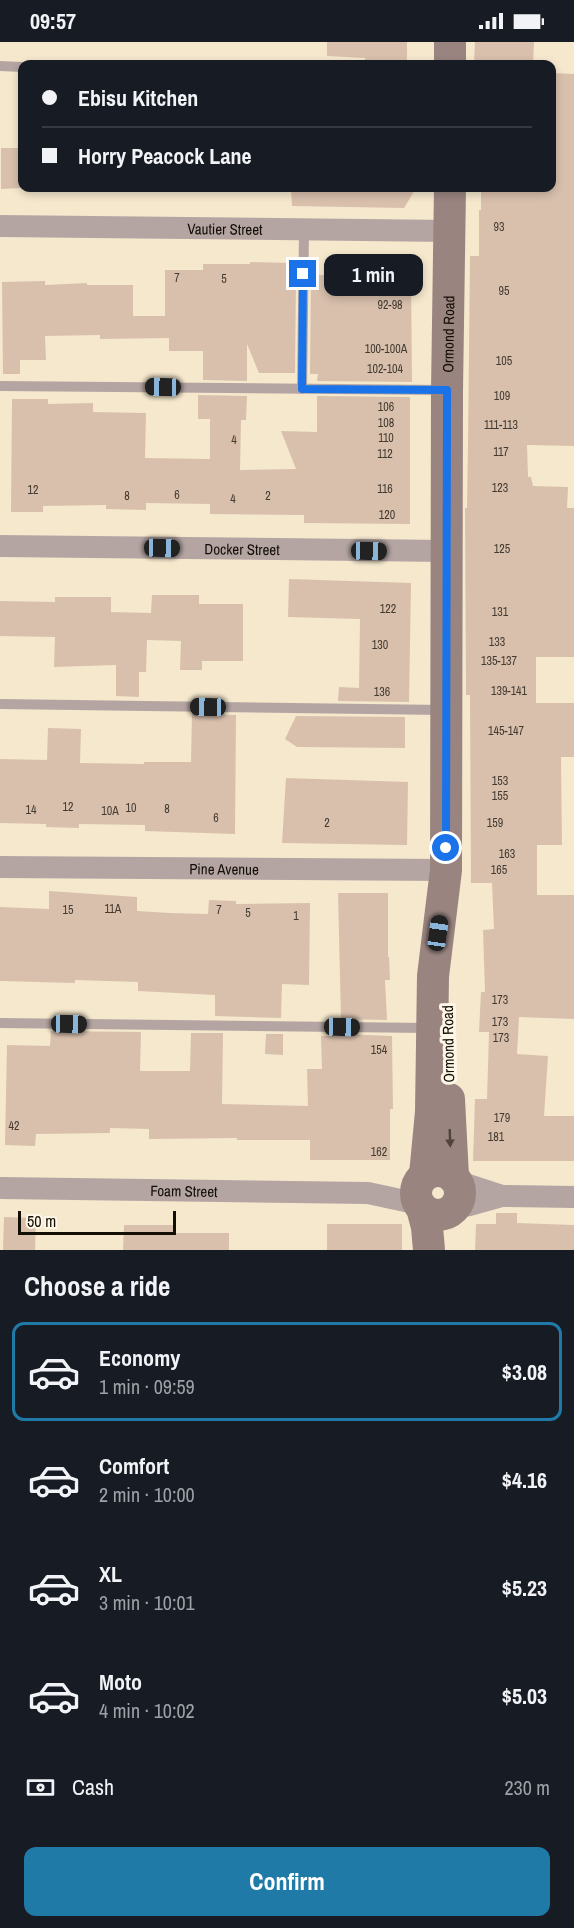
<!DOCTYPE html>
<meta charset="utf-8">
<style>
body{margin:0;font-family:"Archivo Narrow",sans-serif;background:#20242c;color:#f1f3f6;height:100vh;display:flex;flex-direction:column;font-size:22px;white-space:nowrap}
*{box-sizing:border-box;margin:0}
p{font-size:20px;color:#9ea1a6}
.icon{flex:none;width:33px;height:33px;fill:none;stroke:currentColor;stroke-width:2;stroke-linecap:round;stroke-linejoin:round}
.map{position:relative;height:1208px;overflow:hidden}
.sheet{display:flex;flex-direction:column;background:#171b24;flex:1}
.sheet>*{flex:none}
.top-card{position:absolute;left:18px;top:18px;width:538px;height:132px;border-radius:12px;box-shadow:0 3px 9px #0003;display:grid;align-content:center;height:132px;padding:0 24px;background:#171b24}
.scale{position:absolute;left:18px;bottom:15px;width:158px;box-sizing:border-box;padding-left:6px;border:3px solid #130e06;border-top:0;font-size:16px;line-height:21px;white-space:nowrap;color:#130e06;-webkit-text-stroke:4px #fef6e6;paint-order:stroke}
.end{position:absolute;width:27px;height:27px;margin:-14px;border:8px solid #1a73e8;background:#fff;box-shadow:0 0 0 3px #fff}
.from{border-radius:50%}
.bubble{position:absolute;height:42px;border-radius:12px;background:#171b24;box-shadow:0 3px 9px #0003;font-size:20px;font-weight:800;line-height:42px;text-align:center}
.car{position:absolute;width:18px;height:36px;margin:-18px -9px;border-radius:8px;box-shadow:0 0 4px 2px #0007;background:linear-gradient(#222 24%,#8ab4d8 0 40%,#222 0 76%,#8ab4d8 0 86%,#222 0)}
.top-card b{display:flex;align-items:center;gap:21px;height:57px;font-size:22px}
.top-card b+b{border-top:2px solid #363941}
.top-card i{width:15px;height:15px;background:#f1f3f6}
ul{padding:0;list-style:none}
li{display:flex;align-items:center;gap:18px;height:99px;margin:0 12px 9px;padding:0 12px;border:3px solid transparent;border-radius:12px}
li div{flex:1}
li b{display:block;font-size:22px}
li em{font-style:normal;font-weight:800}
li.current{border-color:#207aa8}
li>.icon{width:54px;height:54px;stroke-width:1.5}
h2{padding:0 24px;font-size:27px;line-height:72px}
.pay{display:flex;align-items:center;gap:15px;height:66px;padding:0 24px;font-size:22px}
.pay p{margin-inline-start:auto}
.button{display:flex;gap:12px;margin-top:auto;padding:12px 24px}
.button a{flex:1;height:69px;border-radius:12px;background:#207aa8;color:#fff;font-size:24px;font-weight:800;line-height:69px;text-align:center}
.status{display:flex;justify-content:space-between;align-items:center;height:42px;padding:0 30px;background:#171b24;direction:ltr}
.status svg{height:16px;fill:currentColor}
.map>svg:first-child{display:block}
.building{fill:#d9c0ad}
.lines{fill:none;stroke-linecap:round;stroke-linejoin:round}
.lane{stroke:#b4a5a3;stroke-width:10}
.street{stroke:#b4a5a3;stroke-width:22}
.secondary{stroke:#998480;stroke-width:32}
.oneway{fill:#4f433d}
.route{stroke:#1a73e8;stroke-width:8}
.labels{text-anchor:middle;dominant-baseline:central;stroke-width:6;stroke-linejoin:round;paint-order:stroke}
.number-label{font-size:12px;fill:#443a30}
.street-label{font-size:15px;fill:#130e06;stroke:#fef6e6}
</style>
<div class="status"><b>09:57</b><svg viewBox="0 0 49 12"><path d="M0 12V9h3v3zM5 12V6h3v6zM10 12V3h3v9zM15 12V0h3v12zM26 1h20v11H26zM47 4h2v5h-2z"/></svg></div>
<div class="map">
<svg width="574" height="1208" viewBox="0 0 574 1208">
<rect width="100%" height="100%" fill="#f5e8cd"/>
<!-- building -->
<g class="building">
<polygon points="327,0 407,0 407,19 365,19 365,16 327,14"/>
<polygon points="475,0 534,0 533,22 474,22"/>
<polygon points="552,31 574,32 574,404 527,403 528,435 531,435 533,444 568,445 567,466 574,466 574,615 536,615 536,661 574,661 574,715 561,715 562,803 537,803 537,853 574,853 574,977 519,975 517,1012 548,1014 544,1074 574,1074 574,1119 473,1119 475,1057 487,1057 489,990 479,990 481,950 485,950 483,888 494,887 492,841 471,841 470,653 466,653 465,466 467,466 468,402 470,214 479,214 479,168 481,168 481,146 552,146"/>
<polygon points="1,106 22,106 22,146 1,147"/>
<polygon points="291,146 416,146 404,166 292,164"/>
<polygon points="250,220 291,221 291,233 296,233 295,331 259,331 247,302 247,339 203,338 203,309 169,309 169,296 100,297 100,293 45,294 46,318 20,318 20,332 3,332 2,240 45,239 45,243 87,241 87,243 133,243 133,274 165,274 165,228 203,228 203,222 250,222"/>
<polygon points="311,233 411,233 412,340 317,339 318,332 310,332"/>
<polygon points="198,353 247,354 246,378 241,378 240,428 296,427 281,389 317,390 317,354 410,355 410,482 304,481 304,473 210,472 210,462 146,461 146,468 106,467 106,463 43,464 43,470 11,470 12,357 48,357 48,362 93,361 93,370 146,371 145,416 210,417 210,377 198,377"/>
<polygon points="289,537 411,541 409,660 338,659 339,645 359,646 360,577 288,575"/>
<polygon points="152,553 199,553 199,562 243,562 243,619 202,619 202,628 180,628 181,599 147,598 146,630 139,630 139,655 116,654 116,623 54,625 55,595 0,594 0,559 55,560 55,555 111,555 111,570 151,571"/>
<polygon points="192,672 236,673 235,792 145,789 145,783 79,782 79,786 46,785 46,782 0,781 0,717 47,718 48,686 81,687 80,721 144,722 144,720 191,720"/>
<polygon points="296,674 405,675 405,706 297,705 285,697"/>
<polygon points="286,736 408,740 407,803 282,801"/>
<polygon points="49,849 137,855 137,869 170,871 208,872 209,858 236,859 236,862 310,861 309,943 282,942 281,976 215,974 215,953 138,949 138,940 75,938 75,941 0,939 0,865 49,867"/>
<polygon points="338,851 388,851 388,915 389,915 390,938 385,938 387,978 341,977"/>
<polygon points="51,989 141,990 140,1029 190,1029 191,991 223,991 222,1062 308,1064 307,1027 322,1027 321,994 341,994 341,992 392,994 393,1067 390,1067 390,1118 310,1118 310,1098 237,1098 237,1096 149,1097 149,1087 110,1086 110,1091 36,1092 35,1104 5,1103 7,1003 50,1004"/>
<polygon points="266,992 283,992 283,1013 265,1012"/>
<polygon points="496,1171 517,1171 517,1181 574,1183 574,1208 475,1208 476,1182 496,1182"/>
<polygon points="4,1175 36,1176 35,1208 3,1208"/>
<rect x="327" y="1182" width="75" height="26"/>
<polygon points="124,1183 173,1183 174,1191 229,1191 229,1208 123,1208"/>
</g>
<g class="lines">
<!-- lane -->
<g class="lane">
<polyline points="0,24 22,25"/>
<polyline points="0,344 444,348"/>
<polyline points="302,347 304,188"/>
<polyline points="0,662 444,668"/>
<polyline points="0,981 429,986"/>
</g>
<!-- street -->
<g class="street">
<path id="s1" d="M0,184l450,5"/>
<path id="s2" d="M0,504l446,5"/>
<path id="s3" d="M0,825l446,3"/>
<polyline points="456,1139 502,1154 574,1155"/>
<path id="s4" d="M0,1146l368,5 51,11"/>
<polyline points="455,1165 470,1163 502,1154"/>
</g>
<!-- secondary -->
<g class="secondary">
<polyline points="450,0 450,22"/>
<polyline points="449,1057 453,1135"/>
<circle cx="438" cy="1151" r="22"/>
<path id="s5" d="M425,1133l6,-63 2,-136 13,-106 1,-479 3,-203"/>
<polyline points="422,1166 427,1185 429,1208"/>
</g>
</g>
<!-- one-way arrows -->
<defs><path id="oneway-solid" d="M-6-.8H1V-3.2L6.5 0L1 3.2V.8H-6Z" transform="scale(1.5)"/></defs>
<use class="oneway" href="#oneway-solid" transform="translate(450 1096) rotate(88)"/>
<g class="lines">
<!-- route -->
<polyline class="route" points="303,232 302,347 447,348 446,806"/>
</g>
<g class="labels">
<!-- number labels -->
<g class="number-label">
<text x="499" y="185">93</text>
<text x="177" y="236">7</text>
<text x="224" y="237">5</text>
<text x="504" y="249">95</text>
<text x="390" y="263">92-98</text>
<text x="386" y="307">100-100A</text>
<text x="504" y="319">105</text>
<text x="385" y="327">102-104</text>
<text x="502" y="354">109</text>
<text x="386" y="365">106</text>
<text x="386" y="381">108</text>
<text x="501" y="383">111-113</text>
<text x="386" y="396">110</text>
<text x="234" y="398">4</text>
<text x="501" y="410">117</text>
<text x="385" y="412">112</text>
<text x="500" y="446">123</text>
<text x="385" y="447">116</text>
<text x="33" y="448">12</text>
<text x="177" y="453">6</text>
<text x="127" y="454">8</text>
<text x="268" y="454">2</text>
<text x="233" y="457">4</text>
<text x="387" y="473">120</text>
<text x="502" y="507">125</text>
<text x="388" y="567">122</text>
<text x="500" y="570">131</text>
<text x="497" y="600">133</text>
<text x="380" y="603">130</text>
<text x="499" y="619">135-137</text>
<text x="509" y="649">139-141</text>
<text x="382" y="650">136</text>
<text x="506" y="689">145-147</text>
<text x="500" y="739">153</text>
<text x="500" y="754">155</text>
<text x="68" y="765">12</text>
<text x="131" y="766">10</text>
<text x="167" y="767">8</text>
<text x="31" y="768">14</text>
<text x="110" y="769">10A</text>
<text x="216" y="776">6</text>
<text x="327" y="781">2</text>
<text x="495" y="781">159</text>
<text x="507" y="812">163</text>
<text x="499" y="828">165</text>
<text x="113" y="867">11A</text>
<text x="68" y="868">15</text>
<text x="219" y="868">7</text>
<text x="248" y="871">5</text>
<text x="296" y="874">1</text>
<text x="500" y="958">173</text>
<text x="500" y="980">173</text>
<text x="501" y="996">173</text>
<text x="379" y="1008">154</text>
<text x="502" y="1076">179</text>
<text x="14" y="1084">42</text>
<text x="496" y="1095">181</text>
<text x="379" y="1110">162</text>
</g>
<!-- street labels -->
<g class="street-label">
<text stroke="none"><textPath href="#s1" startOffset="225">Vautier Street</textPath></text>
<text stroke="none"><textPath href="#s5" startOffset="842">Ormond Road</textPath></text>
<text stroke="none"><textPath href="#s2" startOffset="242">Docker Street</textPath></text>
<text stroke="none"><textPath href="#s3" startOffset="224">Pine Avenue</textPath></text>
<text transform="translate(448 1002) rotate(-91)">Ormond Road</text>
<text stroke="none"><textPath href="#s4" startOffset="184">Foam Street</textPath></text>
</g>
</g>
</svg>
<div class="scale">50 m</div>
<i class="end from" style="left:446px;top:806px"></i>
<i class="end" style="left:303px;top:232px"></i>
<div class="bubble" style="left:324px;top:212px;width:99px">1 min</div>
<i class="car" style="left:163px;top:345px;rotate:271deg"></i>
<i class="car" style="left:162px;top:506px;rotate:91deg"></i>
<i class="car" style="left:369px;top:509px;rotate:91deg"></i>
<i class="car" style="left:208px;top:665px;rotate:271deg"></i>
<i class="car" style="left:438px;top:891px;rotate:8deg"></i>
<i class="car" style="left:69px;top:982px;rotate:91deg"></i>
<i class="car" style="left:342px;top:985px;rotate:91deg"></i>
<div class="top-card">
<b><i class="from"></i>Ebisu Kitchen</b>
<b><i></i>Horry Peacock Lane</b>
</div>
</div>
<section class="sheet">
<h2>Choose a ride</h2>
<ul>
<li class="current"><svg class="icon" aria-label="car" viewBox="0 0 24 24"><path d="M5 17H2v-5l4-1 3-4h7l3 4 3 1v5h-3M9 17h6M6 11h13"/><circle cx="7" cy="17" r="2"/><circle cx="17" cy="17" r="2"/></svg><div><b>Economy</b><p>1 min · 09:59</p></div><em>$3.08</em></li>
<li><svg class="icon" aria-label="car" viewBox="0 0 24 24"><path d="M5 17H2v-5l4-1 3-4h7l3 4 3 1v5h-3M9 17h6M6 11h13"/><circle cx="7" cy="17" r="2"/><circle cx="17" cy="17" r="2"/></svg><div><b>Comfort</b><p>2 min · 10:00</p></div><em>$4.16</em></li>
<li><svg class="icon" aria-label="car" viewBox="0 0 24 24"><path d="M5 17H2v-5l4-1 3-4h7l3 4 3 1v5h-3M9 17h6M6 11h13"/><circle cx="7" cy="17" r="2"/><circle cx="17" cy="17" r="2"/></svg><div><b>XL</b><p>3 min · 10:01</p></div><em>$5.23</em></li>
<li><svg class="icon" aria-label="car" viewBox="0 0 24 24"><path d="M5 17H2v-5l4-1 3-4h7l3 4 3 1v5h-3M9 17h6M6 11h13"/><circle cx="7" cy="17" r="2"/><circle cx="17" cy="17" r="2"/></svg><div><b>Moto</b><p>4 min · 10:02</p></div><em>$5.03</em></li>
</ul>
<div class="pay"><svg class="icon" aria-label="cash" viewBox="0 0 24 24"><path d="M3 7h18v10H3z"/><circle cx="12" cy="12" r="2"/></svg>Cash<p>230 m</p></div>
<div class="button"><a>Confirm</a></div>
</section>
